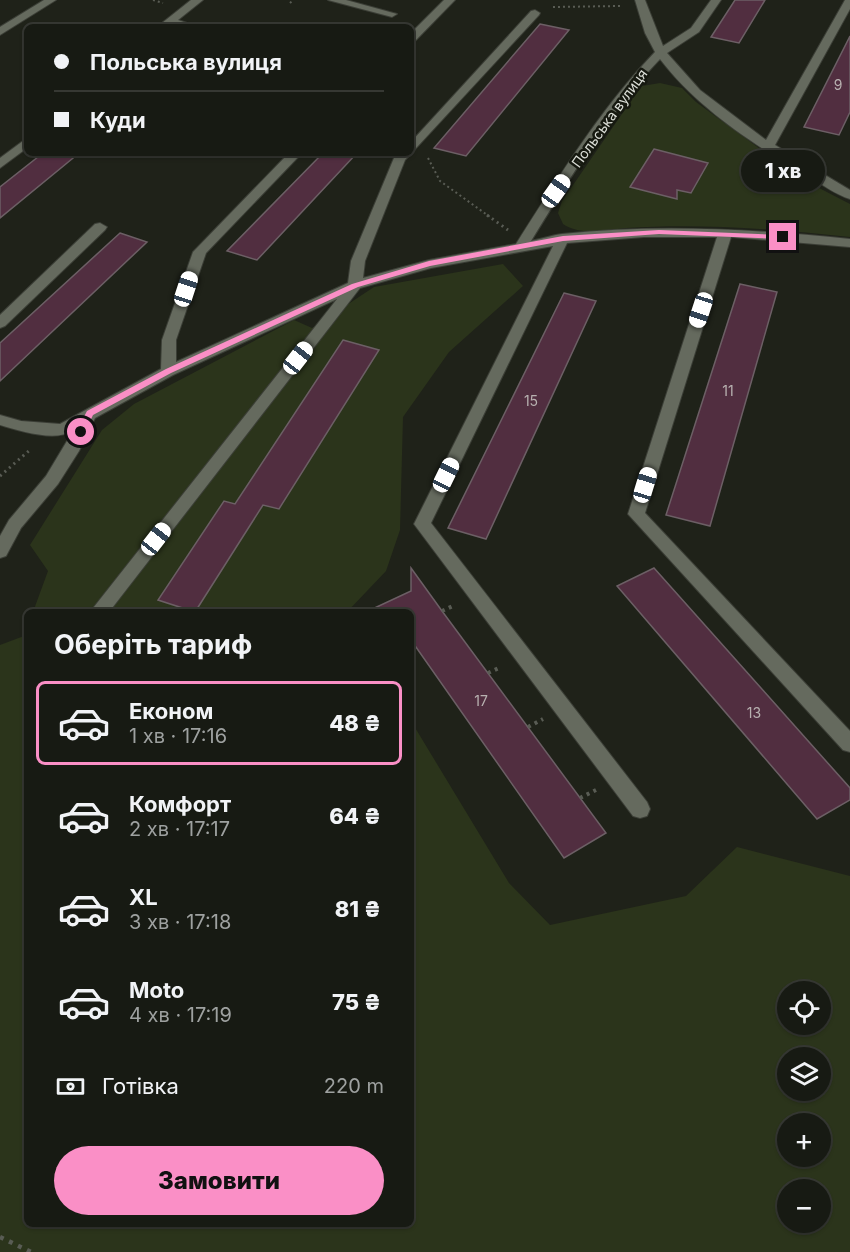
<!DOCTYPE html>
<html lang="uk">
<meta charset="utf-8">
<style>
body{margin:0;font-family:Inter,sans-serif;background:#242721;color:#f1f3f6;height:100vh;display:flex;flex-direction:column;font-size:22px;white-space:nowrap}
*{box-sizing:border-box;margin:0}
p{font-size:20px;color:#9ea1a0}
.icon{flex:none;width:33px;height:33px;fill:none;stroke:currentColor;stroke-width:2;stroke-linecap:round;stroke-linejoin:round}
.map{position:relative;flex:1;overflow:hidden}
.drawer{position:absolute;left:24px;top:609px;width:390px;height:618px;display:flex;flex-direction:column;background:#171a13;border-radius:9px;box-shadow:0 2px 4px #0004,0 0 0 2px #363833}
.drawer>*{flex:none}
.guide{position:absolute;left:24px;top:24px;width:390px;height:132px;border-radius:9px;box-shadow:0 2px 4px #0004,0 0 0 2px #363833;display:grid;align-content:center;height:132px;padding:0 30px;background:#171a13}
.tools{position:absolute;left:777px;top:981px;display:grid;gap:12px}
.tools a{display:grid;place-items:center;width:54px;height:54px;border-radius:50%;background:#171a13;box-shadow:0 2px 4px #0004,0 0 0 2px #363833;font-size:30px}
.end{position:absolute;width:27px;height:27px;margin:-14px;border:8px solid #fa8fc6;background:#111;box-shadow:0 0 0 3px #111}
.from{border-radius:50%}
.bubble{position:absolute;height:42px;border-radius:21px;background:#171a13;box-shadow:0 2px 4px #0004,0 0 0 2px #363833;font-size:20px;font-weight:800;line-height:42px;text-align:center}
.car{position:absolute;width:18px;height:36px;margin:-18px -9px;border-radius:8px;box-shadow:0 0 4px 2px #0007;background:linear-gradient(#fff 24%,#345 0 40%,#fff 0 76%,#345 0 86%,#fff 0)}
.guide b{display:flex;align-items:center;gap:21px;height:57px;font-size:22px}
.guide b+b{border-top:2px solid #363833}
.guide i{width:15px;height:15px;background:#f1f3f6}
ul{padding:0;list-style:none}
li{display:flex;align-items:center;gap:18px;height:84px;margin:0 12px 9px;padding:0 18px;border:3px solid transparent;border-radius:9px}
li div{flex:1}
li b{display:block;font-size:22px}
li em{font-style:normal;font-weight:800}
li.selected{border-color:#fa8fc6}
li>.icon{width:54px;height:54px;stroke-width:1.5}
h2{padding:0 30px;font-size:27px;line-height:72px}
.pay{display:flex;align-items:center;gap:15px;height:66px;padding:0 30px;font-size:22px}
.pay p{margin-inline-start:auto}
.cta{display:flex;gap:12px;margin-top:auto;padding:12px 30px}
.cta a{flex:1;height:69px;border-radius:36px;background:#fa8fc6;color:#111;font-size:24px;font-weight:800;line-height:69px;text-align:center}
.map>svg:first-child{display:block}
.green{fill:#2b341b;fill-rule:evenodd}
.building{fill:#512e40;stroke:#6c5f65;stroke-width:1.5}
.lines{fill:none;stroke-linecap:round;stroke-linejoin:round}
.minor-casing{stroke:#3b3e36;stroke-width:2}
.path-far3{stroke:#595c54;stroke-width:2;stroke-dasharray:2 3;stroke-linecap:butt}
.path-far2{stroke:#595c54;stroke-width:3;stroke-dasharray:2 4;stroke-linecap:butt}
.path-far1{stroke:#595c54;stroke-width:4;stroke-dasharray:3 4.5;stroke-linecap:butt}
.path{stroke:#595c54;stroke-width:4.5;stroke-dasharray:4 6;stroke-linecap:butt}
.minor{fill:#656a5e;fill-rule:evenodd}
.route{fill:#fa8fc6}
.labels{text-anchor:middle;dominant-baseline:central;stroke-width:5;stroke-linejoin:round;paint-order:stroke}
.number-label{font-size:14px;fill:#b8b1b0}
.far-street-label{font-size:14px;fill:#daddd6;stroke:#161910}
</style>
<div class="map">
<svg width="850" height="1252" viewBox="0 0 850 1252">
<rect width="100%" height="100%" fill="#1f2219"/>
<!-- green -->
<g class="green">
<path d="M660,83l22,5 14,14 82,60 43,27 29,15v33c-75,-8 -149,-14 -224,-9 -21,2 -45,8 -63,-4l-5,-11 4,-12 73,-106 7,-9z"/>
<polygon points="503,264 523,286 449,352 403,417 400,530 386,571 347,612 33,612 48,571 30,545 102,430 134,404 294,320 312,328 374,287"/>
<path d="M27,628v596h384v-503l98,162 41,42 136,-29 51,-49 113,29v376h-850v-607l24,-9zM788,992h32v32h-32zM788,1058h32v32h-32zM788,1124h32v32h-32zM788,1190h32v32h-32z"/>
</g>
<!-- building -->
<g class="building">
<polygon points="735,0 765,0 739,43 711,37"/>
<polygon points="540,24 569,30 466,156 434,148"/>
<polygon points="850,36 850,112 839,135 804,127"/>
<polygon points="654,149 708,163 691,193 677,190 677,199 630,187"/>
<polygon points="43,153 78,154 0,218 0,187"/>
<polygon points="323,153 357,153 257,260 227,251"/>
<polygon points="120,233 147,242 0,381 0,343"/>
<polygon points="740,284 777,292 710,526 666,515"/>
<polygon points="564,293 596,301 486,539 448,528"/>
<polygon points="343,340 379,350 279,509 263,505 195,612 158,600 224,501 235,504"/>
<polygon points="411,568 442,611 606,833 564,858 411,640 411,612 366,612 411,591"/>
<polygon points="654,568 850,788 850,800 817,819 617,586"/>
</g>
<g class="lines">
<!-- minor casing -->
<g class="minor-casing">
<g id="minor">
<polygon points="44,0 56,0 0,35 0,27"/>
<polygon points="191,0 203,0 178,20 199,27 172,25 169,27 157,27"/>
<polygon points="328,0 346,0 397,14 392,17"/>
<polygon points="444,0 455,0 415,41 411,42 411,33"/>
<path d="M635,0h10l18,46 28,-18 20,-28h10l-22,32 -32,21 33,37 66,50 79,-140h5v9l-75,136 75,45v9c-14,-4 -28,-15 -41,-22 -54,-32 -110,-67 -149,-118 -50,52 -91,121 -129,182 10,-2 22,-6 31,-7 95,-10 192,-5 288,5v8l-119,-10 -86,276 205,218v21l-7,-2 -215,-236 89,-277h-73l-77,6 -136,280 216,279 3,7 -3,7 -7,2 -7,-2 -219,-292 139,-278 -122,22 -71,20 -251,324h-19l247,-313 -164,76 -78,43 -16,33 -21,33 -37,44 -15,28 -6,2v-22l9,-16 37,-44 27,-45c-19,11 -52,0 -73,-6v-10l21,6 39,3 101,-55 1,-29 31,-88 96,-99h13l-96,100 -30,87v22l172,-79 3,-22 43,-103 5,-5h12v-11l120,-131 4,-1 5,3 -1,2 -134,145 -40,101 -2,17 66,-18 87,-16c42,-66 85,-136 139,-192l-10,-19z"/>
<polygon points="27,138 27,148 0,168 0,158"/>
<polygon points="100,223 107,227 105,230 5,326 0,328 0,315 95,224"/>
</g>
</g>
<!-- path-far3 -->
<g class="path-far3">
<polyline points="153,0 163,3"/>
<polyline points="290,3 293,0"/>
<polyline points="553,7 620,6"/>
<polyline points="428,158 440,181 490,217"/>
</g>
<!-- path-far2 -->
<g class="path-far2">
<polyline points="487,215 508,230"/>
<polyline points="0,476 31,449"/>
</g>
<!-- path-far1 -->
<g class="path-far1">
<polyline points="442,611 455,605"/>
<polyline points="488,673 501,667"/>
<polyline points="528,727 543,719"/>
<polyline points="580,798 596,790"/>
</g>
<!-- path -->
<polyline class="path" points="0,1237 31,1252"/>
<!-- minor -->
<use href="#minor" class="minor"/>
</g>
<!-- route -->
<polygon class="route" points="659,230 783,235 787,237 783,239 659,234 563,241 430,266 358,287 171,373 93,415 84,434 76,432 87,411 166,369 352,284 429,261 563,236"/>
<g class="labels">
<!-- number labels -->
<g class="number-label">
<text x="838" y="84">9</text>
<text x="728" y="390">11</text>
<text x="531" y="400">15</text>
<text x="481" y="700">17</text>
<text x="754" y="712">13</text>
</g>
<!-- far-street labels -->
<g class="far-street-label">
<text transform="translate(609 118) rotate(-54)">Польська вулиця</text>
</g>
</g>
</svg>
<div class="tools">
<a><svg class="icon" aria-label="locate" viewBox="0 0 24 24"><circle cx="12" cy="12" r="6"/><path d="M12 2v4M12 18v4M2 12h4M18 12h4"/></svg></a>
<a><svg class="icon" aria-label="layers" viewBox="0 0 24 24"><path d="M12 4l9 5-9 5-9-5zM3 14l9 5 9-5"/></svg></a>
<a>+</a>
<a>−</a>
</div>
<i class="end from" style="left:81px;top:432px"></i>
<i class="end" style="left:783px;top:237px"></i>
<div class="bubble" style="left:741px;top:150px;width:84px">1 хв</div>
<i class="car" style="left:556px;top:191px;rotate:35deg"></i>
<i class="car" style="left:186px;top:289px;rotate:18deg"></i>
<i class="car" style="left:701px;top:310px;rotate:198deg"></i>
<i class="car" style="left:298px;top:358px;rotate:38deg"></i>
<i class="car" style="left:446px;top:475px;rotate:26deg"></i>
<i class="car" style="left:645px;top:485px;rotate:17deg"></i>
<i class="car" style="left:156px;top:539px;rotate:38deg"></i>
<div class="guide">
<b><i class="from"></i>Польська вулиця</b>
<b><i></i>Куди</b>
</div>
<section class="drawer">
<h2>Оберіть тариф</h2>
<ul>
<li class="selected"><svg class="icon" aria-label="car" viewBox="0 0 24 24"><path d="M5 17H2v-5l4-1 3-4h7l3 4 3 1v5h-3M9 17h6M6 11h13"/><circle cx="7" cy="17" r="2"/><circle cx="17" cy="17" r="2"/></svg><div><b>Економ</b><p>1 хв · 17:16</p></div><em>48 ₴</em></li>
<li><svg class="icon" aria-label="car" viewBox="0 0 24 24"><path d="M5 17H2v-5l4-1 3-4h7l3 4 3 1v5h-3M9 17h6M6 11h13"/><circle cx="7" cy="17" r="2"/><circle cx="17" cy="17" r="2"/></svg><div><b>Комфорт</b><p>2 хв · 17:17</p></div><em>64 ₴</em></li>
<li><svg class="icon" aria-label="car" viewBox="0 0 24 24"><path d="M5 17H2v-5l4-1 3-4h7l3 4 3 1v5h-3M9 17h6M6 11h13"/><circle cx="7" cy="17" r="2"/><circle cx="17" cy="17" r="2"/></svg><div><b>XL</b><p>3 хв · 17:18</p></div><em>81 ₴</em></li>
<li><svg class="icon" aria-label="car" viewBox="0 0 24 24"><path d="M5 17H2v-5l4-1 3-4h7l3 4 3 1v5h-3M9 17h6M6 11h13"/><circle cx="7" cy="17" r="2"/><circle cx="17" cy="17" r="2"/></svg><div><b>Moto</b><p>4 хв · 17:19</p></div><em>75 ₴</em></li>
</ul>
<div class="pay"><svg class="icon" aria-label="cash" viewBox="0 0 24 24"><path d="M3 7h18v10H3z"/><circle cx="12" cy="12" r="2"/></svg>Готівка<p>220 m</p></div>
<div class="cta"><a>Замовити</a></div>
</section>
</div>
